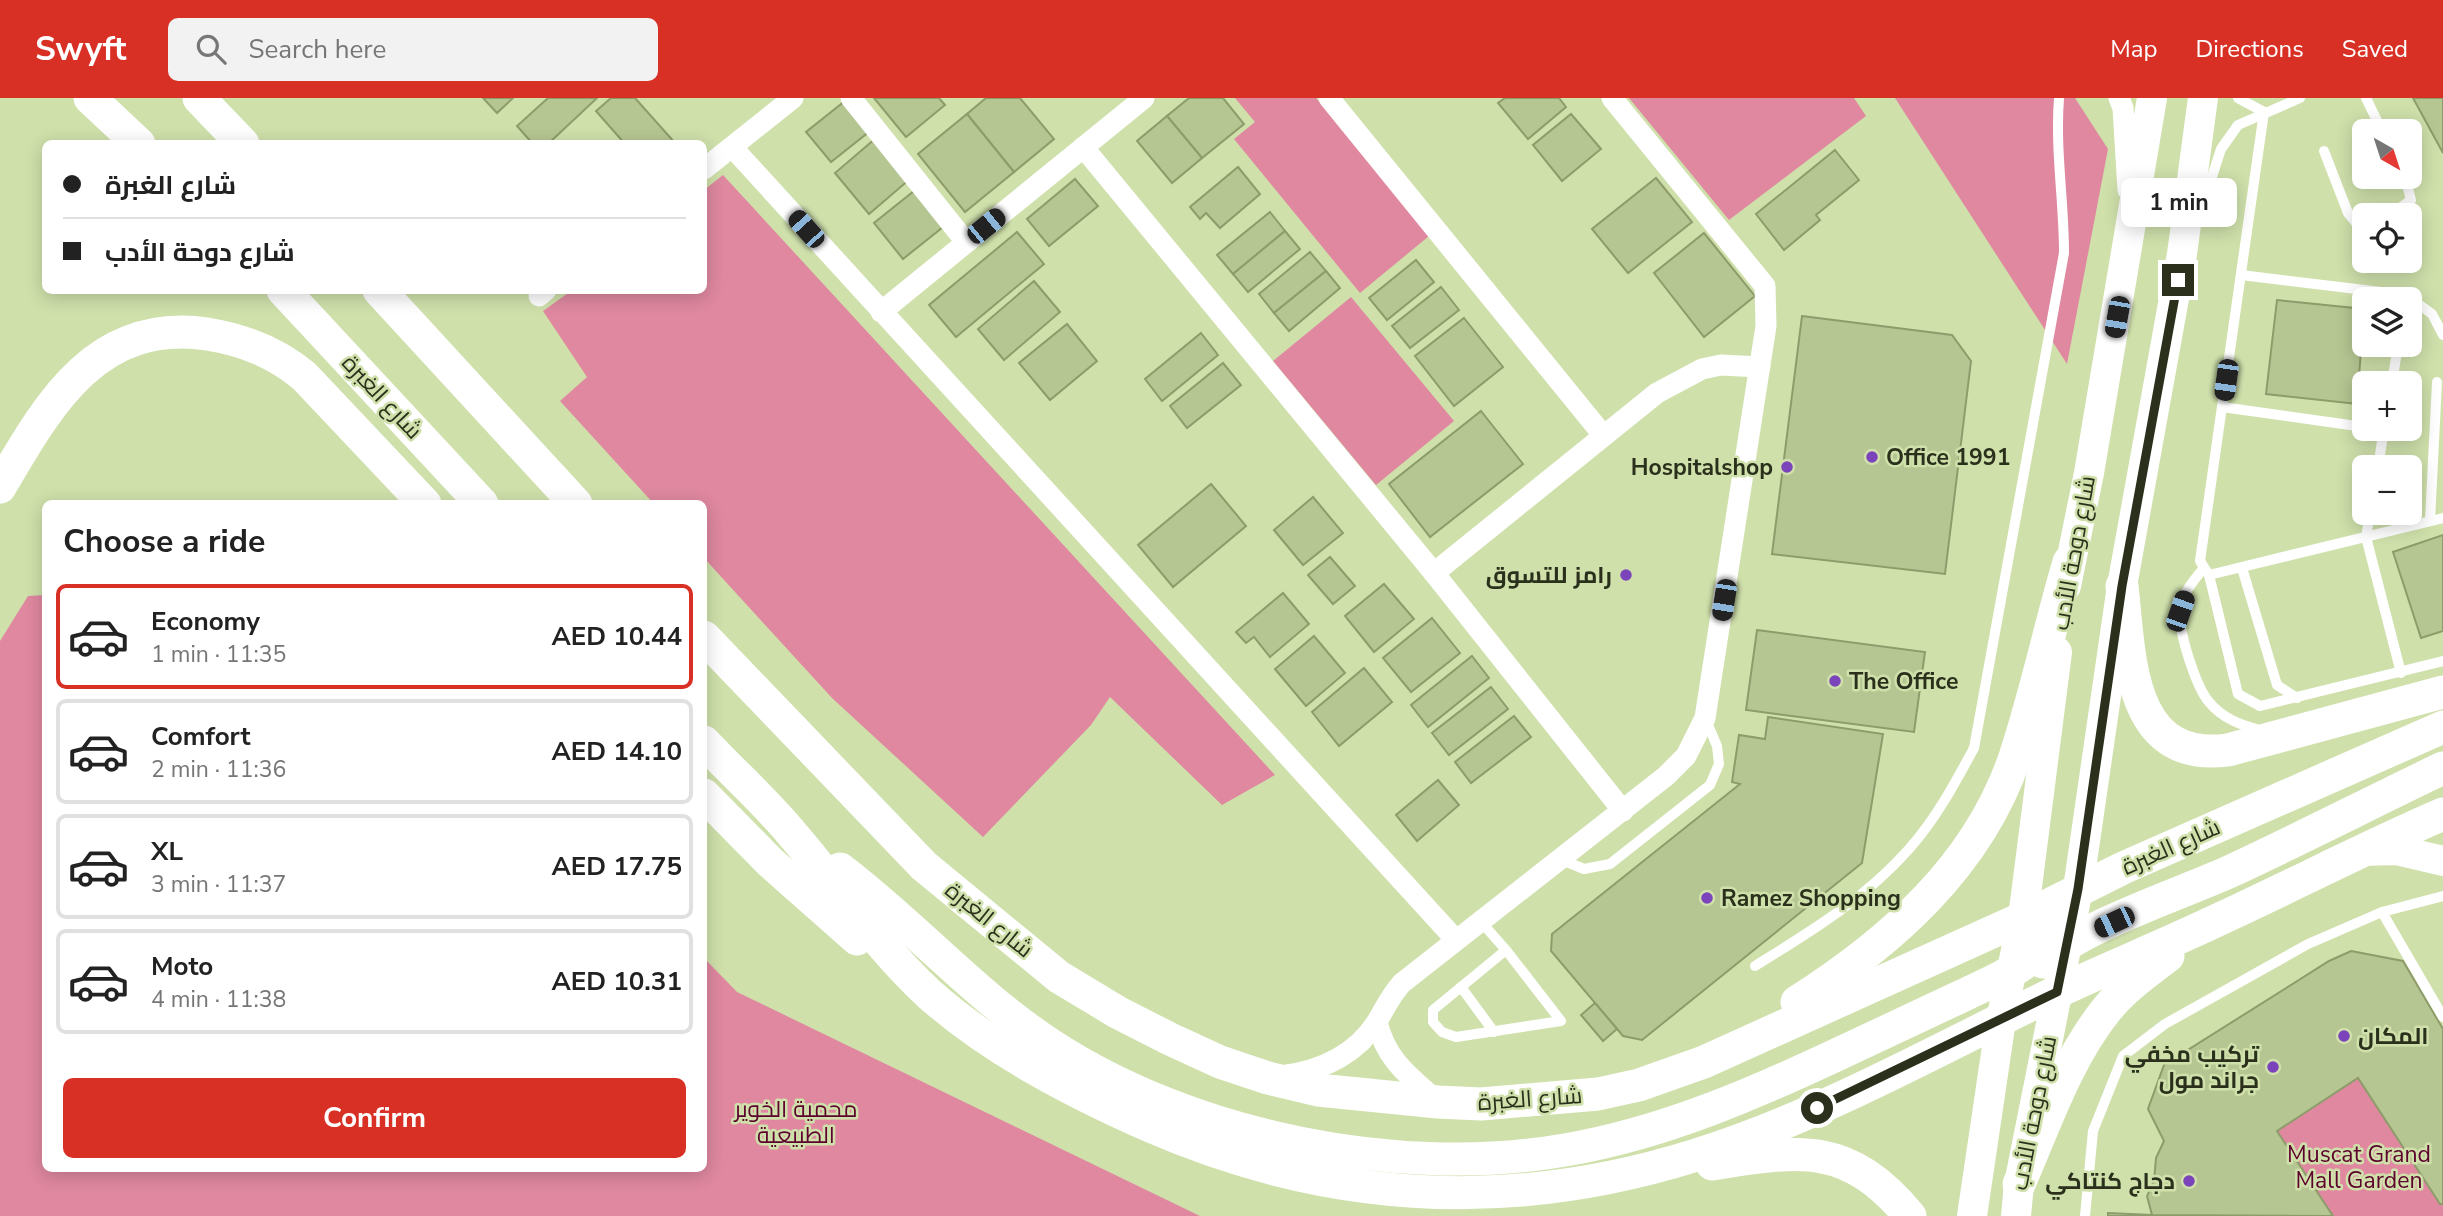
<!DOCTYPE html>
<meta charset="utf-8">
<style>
body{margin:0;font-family:"Nunito Sans",Cairo,sans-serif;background:#f2f2f2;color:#222;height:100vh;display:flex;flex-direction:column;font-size:26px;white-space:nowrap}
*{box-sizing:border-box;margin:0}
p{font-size:23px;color:#767676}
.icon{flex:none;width:38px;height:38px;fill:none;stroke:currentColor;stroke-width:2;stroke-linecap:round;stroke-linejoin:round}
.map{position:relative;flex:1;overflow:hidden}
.details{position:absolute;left:42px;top:402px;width:665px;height:672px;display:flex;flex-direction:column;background:#fff;border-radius:10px;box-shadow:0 4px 18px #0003}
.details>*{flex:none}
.hud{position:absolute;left:42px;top:42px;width:665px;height:154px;border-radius:10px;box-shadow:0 4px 18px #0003;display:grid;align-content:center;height:154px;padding:0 21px;background:#fff}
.needle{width:46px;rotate:141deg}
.fabs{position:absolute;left:2352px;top:21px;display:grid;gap:14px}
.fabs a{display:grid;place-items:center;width:70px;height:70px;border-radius:10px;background:#fff;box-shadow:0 4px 18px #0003;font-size:35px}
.end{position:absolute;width:32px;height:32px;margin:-16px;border:9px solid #2a301b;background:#fff;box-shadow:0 0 0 4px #fff}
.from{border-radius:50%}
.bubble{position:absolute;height:49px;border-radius:10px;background:#fff;box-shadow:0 4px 18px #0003;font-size:23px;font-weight:700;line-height:49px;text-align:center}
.car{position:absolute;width:21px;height:42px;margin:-21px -10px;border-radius:9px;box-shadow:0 0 5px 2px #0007;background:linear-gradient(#222 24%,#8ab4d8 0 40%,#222 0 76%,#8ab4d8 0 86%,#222 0)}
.hud b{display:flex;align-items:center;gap:24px;height:66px;font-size:26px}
.hud b+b{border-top:2px solid #e0e0e0}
.hud i{width:18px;height:18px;background:#222}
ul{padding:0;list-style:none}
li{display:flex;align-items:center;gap:21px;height:105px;margin:0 14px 10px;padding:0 7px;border:4px solid #e0e0e0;border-radius:10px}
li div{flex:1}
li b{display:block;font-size:26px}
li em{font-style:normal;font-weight:700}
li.selected{border-color:#d93025}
li>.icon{width:63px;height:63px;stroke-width:1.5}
h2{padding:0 21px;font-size:32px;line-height:84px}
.action{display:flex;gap:14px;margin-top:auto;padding:14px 21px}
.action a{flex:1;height:80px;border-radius:10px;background:#d93025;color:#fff;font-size:28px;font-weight:700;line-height:80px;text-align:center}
header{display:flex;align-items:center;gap:42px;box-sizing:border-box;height:98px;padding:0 35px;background:#d93025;color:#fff}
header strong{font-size:33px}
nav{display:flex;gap:38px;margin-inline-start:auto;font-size:24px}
.search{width:490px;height:63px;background:#f2f2f2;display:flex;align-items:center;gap:18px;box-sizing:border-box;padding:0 24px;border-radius:10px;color:#767676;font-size:26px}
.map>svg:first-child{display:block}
.green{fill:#df88a0}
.building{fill:#b6c692;stroke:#8d9c6a;stroke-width:2}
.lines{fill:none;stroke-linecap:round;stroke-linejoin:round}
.lane{stroke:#fff;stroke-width:10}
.street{stroke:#fff;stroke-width:21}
.secondary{stroke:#fff;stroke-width:30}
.primary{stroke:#fff;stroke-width:33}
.route{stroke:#2a301b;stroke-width:9}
.poi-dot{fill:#7c44bb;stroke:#cfe0ab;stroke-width:2.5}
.labels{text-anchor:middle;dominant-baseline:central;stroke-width:5;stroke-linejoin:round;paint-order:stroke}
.street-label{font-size:23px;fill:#2a301b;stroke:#cfe0ab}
.poi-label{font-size:23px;font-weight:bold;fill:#2a301b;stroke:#cfe0ab;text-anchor:start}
.park-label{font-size:23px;fill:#5d022c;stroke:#cfe0ab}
</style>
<header>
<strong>Swyft</strong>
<div class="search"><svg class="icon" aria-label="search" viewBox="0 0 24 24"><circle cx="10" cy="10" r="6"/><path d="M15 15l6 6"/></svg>Search here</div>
<nav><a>Map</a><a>Directions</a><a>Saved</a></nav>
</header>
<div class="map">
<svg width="2443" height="1118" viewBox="0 0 2443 1118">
<rect width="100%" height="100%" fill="#cfe0ab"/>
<!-- green -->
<g class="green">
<polygon points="1235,0 1316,0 1429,138 1360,195 1234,41 1255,24"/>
<polygon points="1629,0 1854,0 1866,18 1729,122"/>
<polygon points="1895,0 2075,0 2108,51 2067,266"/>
<polygon points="723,77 1275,677 1222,707 1110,599 1091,627 983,739 832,600 704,460 704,406 654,406 560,303 587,279 543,213 571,193 704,192 704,92"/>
<polygon points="1351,199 1454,323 1376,387 1273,263"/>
<polygon points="45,497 46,1071 704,1071 704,860 737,894 1200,1118 0,1118 0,543 28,498"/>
<polygon points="2358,980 2443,1106 2443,1118 2333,1118 2277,1033"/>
</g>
<!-- building -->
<g class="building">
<polygon points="483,0 513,0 497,15"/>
<polygon points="548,0 597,0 548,46 533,46 517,28"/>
<polygon points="611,0 635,0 676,46 625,46 596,13"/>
<polygon points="874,0 939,0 945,7 906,39"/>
<polygon points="986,0 1020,0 1054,41 1014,74 967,16"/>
<polygon points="1189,0 1223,0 1244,26 1202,60 1167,18"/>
<polygon points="1505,0 1559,0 1566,9 1528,41 1498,5"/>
<polygon points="2413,0 2443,0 2443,55"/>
<polygon points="845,3 870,33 831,64 806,34"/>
<polygon points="967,16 1014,74 965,114 918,56"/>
<polygon points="1571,16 1601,51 1562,83 1533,47"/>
<polygon points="1167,18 1202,60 1172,85 1137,43"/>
<polygon points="876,40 910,81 869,116 835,75"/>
<polygon points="1835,52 1859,82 1816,117 1820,122 1784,152 1756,116"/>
<polygon points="1238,69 1260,96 1220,130 1206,115 1200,121 1190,109"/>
<polygon points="1656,80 1692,124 1628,175 1592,131"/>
<polygon points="1075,81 1098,108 1049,148 1027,121"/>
<polygon points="914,93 943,129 903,161 874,125"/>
<polygon points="1270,114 1285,133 1233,176 1217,157"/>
<polygon points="1285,133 1300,151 1248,194 1233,176"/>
<polygon points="1017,134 1044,166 956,239 929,207"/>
<polygon points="1704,135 1755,198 1704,239 1654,175"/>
<polygon points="1310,154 1326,173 1274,215 1259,196"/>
<polygon points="1416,162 1434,184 1387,222 1369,200"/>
<polygon points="1326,173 1340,190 1289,233 1274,215"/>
<polygon points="1034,183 1060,214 1004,262 978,231"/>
<polygon points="1441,189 1459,212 1410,250 1392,228"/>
<polygon points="2277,202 2364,211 2357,306 2266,296"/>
<polygon points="1802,218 1952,237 1971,263 1945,476 1772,456"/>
<polygon points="1464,220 1503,269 1454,308 1415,258"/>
<polygon points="1067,226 1097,263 1050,302 1019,265"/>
<polygon points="1201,235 1218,257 1162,303 1145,281"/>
<polygon points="1223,265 1241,287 1187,330 1170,308"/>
<polygon points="1481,313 1523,366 1430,439 1389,386"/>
<polygon points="1211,386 1246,428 1173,489 1138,447"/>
<polygon points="1313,399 1343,435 1303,467 1274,432"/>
<polygon points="2443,437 2443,533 2421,540 2393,454"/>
<polygon points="1330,459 1355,488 1333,506 1308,477"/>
<polygon points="1384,486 1414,521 1374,554 1345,518"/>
<polygon points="1283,495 1309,526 1270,559 1254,539 1246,545 1236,534"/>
<polygon points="1432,520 1460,555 1411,594 1383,560"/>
<polygon points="1757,532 1925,554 1914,634 1746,612"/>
<polygon points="1314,538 1345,575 1306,608 1275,571"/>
<polygon points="1472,558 1489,580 1428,629 1411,607"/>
<polygon points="1364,570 1392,604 1339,648 1312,614"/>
<polygon points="1491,589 1508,611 1449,657 1432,635"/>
<polygon points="1514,618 1531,639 1471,685 1455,664"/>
<polygon points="1768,619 1883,636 1862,765 1642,942 1623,938 1551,853 1552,836 1740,686 1732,684 1739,637 1765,641"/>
<polygon points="1438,682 1459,707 1417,743 1396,717"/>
<polygon points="2351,853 2403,863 2443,931 2443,1106 2440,1106 2358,980 2277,1033 2333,1118 2152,1117 2147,1098 2154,1083 2156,1060 2164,1043 2148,1011 2164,967 2329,863"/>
<polygon points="1595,905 1617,931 1603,943 1581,917"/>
<polygon points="2108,1115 2152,1117 2154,1118 2108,1118"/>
</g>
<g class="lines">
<!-- lane -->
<g class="lane">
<polyline points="2238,0 2264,14"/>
<polyline points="2366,0 2382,33"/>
<polyline points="2264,14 2200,463 2209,477 2238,596 2260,608 2443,563"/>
<polyline points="2324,53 2348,115 2357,126 2364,127"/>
<polyline points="2390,117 2411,102 2405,79"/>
<polyline points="2198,122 2221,51 2238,27 2300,0"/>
<polyline points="2241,177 2406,197 2432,216 2443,237"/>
<polyline points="2392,285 2398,247"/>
<polyline points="2222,309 2364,329"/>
<polyline points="2378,369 2384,331"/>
<polyline points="2370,415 2366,439 2401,575"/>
<polyline points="2430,423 2437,284"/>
<polyline points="2242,470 2277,587 2297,600"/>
<path d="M2203,471c-10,12 -21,25 -23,42 -2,20 16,76 29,91 14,17 32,23 51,28"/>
<polyline points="2209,477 2443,420"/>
<polyline points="1562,762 1584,771 1610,766 1710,687 1719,666 1717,648 1705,620"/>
<polyline points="2382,814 2443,798"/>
<polyline points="1482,825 1506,852 1433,912 1433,924 1442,934 1456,939 1561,923 1506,852"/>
<path d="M1755,868c55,-34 111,-68 154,-117 27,-30 46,-66 65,-101l90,-495c0,-52 -9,-103 -5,-155"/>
<polyline points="1461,889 1494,934"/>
<polyline points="2085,1118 2093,1033 2123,958 2165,926 2308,846 2382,814 2443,919"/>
</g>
<!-- street -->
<g class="street">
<polyline points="851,0 966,144"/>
<polyline points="1329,0 1603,337"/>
<polyline points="2119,0 2123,10 2128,92"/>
<polyline points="732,49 1456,842"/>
<polyline points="1083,49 1434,475 1623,713"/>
<polyline points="704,71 793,0"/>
<polyline points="539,198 546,192"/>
<polyline points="881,214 1144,0"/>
<polyline points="1434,475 1657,295 1702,271 1721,267 1760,269"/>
<path d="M1377,924c9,38 31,53 60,79"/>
<path d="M1281,978c39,-5 75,-20 97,-56 8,-14 13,-25 24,-37l264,-207 20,-20 19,-38 61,-392 -1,-40 -153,-188"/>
</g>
<!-- secondary -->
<g class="secondary">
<polyline points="2066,488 2089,375 2152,0"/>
<polyline points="2361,753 2396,752 2443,763"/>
<polyline points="1972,1118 2001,922 2023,820 2057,554"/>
<polyline points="2016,1118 2019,1086 2078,791 2122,488 2182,156 2203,0"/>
</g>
<!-- primary -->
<g class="primary">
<polyline points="90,0 139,46"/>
<polyline points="199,0 243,46"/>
<polyline points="283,192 482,406"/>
<polyline points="379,192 576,406"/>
<path d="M0,389c48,-82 96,-169 207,-153 37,6 68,18 97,42l121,128"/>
<path d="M2122,488c8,69 5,177 106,164l215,-58"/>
<polyline points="704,539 924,768 1059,879 1117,914 1170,941 1220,964 1268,980 1318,992 1438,1004 1481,1006 1598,996 1639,987 1704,964 2023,820 2123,770 2443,629"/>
<path d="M704,644c29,31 62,60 89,93 45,52 85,112 136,159 63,56 144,98 221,132 177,77 357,88 543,30 126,-39 243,-106 362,-163 51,-24 103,-45 154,-69 79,-36 155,-76 234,-110"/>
<polyline points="704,697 770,764 857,841"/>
<path d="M840,771c73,55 134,126 211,176 141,92 348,134 514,105 100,-17 193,-58 284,-101 38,-18 76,-36 115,-54 23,-11 47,-21 67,-37 23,-18 36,-43 47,-69"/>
<path d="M2043,864c41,-37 135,-67 188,-91 71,-33 141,-69 212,-103"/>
<path d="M1797,904c94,-60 181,-136 218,-245 21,-64 35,-130 54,-195"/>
<path d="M1712,1066c89,-14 135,-23 198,52"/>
<path d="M2019,1086c26,-59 47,-124 88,-175 17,-21 40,-37 61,-53"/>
</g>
</g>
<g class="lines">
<!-- route -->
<polyline class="route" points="1817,1010 2057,894 2078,791 2122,488 2178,182"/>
</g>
<!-- markers -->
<g class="poi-dot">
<circle cx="1872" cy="359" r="7"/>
<circle cx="1787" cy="369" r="7"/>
<circle cx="1626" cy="477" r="7"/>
<circle cx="1835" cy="583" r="7"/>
<circle cx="1707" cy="800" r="7"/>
<circle cx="2344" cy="938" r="7"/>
<circle cx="2273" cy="969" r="7"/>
<circle cx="2189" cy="1083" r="7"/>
</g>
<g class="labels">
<!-- street labels -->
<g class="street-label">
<text transform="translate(382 299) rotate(47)">شارع الغبرة</text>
<text transform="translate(2074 455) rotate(-80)">شارع دوحة الأدب</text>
<text transform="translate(2171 749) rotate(-24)">شارع الغبرة</text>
<text transform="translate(989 822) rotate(39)">شارع الغبرة</text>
<text transform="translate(1530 1001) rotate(-4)">شارع الغبرة</text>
<text transform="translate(2034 1015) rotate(-79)">شارع دوحة الأدب</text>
</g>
<!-- poi labels -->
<g class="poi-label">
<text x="1886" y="359">Office 1991</text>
<text x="1773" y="369" text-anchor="end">Hospitalshop</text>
<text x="1612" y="477" text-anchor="end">رامز للتسوق</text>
<text x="1849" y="583">The Office</text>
<text x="1721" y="800">Ramez Shopping</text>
<text x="2358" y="938">المكان</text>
<text x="2259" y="956" text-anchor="end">تركيب مخفي<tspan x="2259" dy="26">جراند مول</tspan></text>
<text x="2175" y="1083" text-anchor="end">دجاج كنتاكي</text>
</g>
<!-- park labels -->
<g class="park-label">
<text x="796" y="1011">محمية الخوير<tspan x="796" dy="26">الطبيعية</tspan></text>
<text x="2359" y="1056">Muscat Grand<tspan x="2359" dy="26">Mall Garden</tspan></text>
</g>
</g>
</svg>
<div class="fabs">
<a><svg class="needle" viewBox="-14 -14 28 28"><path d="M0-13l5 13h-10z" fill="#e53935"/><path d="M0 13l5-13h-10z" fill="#767676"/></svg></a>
<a><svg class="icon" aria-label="locate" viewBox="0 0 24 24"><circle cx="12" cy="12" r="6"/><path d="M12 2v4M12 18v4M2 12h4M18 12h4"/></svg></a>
<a><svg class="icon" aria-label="layers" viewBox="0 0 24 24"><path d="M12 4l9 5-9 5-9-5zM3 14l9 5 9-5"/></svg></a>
<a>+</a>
<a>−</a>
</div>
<i class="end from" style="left:1817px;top:1010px"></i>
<i class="end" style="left:2178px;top:182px"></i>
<div class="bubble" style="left:2121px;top:80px;width:116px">1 min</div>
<i class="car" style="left:986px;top:128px;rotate:51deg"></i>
<i class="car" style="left:806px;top:131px;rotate:318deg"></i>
<i class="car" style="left:2117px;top:219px;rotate:190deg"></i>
<i class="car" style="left:2226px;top:282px;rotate:188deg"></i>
<i class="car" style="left:1724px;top:502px;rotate:189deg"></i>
<i class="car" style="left:2180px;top:513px;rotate:19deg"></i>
<i class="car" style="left:2114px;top:824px;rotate:245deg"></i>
<div class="hud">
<b><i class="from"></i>شارع الغبرة</b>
<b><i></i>شارع دوحة الأدب</b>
</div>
<section class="details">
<h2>Choose a ride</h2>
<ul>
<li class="selected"><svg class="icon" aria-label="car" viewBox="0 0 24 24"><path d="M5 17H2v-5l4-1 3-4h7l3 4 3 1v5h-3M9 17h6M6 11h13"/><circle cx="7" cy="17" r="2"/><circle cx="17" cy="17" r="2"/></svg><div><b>Economy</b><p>1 min · 11:35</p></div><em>AED 10.44</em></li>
<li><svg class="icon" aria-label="car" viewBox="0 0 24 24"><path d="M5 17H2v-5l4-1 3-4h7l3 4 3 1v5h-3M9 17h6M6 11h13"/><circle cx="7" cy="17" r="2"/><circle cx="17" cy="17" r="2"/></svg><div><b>Comfort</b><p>2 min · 11:36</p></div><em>AED 14.10</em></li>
<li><svg class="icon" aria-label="car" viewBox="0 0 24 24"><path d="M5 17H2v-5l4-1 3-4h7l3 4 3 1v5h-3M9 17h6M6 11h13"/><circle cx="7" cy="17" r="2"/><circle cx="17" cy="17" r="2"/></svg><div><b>XL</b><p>3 min · 11:37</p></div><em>AED 17.75</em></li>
<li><svg class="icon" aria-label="car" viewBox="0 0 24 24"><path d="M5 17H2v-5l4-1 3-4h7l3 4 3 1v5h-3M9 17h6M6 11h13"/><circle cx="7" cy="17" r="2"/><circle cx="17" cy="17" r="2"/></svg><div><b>Moto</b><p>4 min · 11:38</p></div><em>AED 10.31</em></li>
</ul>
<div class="action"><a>Confirm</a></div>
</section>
</div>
